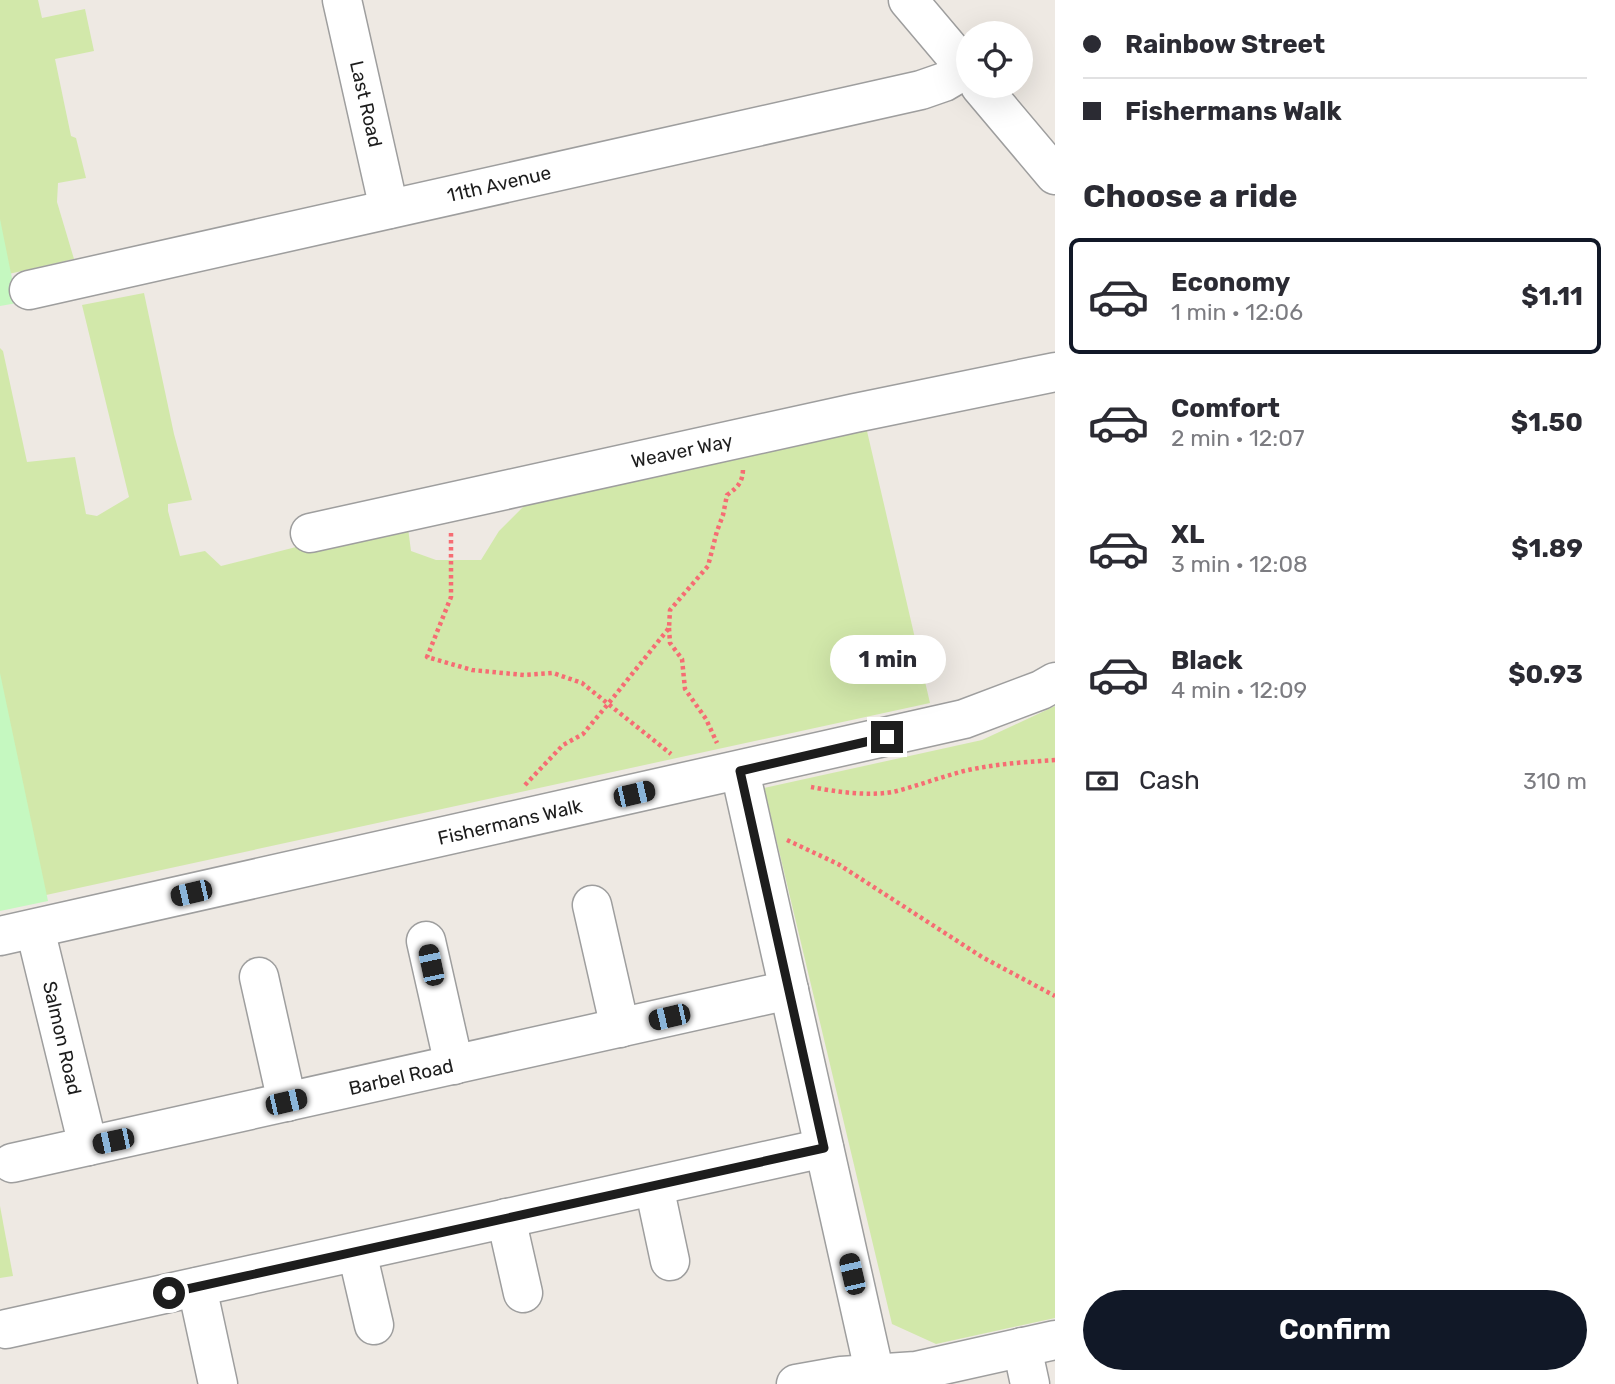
<!DOCTYPE html>
<meta charset="utf-8">
<style>
body{margin:0;font-family:Rubik,sans-serif;background:#f2f2f3;color:#2b2b33;height:100vh;display:flex;flex-direction:column;font-size:26px;white-space:nowrap}
*{box-sizing:border-box;margin:0}
p{font-size:23px;color:#7c7c81}
.icon{flex:none;width:38px;height:38px;fill:none;stroke:currentColor;stroke-width:2;stroke-linecap:round;stroke-linejoin:round}
.map{position:relative;flex:1;overflow:hidden}
.panel{display:flex;flex-direction:column;background:#fff;width:560px}
.panel>*{flex:none}
.hud{display:grid;align-content:center;height:154px;padding:0 28px;background:#fff}
.buttons{position:absolute;left:956px;top:21px;display:grid;gap:14px}
.buttons a{display:grid;place-items:center;width:77px;height:77px;border-radius:50%;background:#fff;box-shadow:0 7px 28px #0002;font-size:35px}
.end{position:absolute;width:32px;height:32px;margin:-16px;border:9px solid #1d1d1d;background:#fff;box-shadow:0 0 0 4px #fff}
.from{border-radius:50%}
.bubble{position:absolute;height:49px;border-radius:24px;background:#fff;box-shadow:0 7px 28px #0002;font-size:23px;font-weight:700;line-height:49px;text-align:center}
.car{position:absolute;width:21px;height:42px;margin:-21px -10px;border-radius:9px;box-shadow:0 0 5px 2px #0007;background:linear-gradient(#222 24%,#8ab4d8 0 40%,#222 0 76%,#8ab4d8 0 86%,#222 0)}
.hud b{display:flex;align-items:center;gap:24px;height:66px;font-size:26px}
.hud b+b{border-top:2px solid #e1e1e2}
.hud i{width:18px;height:18px;background:#2b2b33}
ul{padding:0;list-style:none}
li{display:flex;align-items:center;gap:21px;height:116px;margin:0 14px 10px;padding:0 14px;border:4px solid transparent;border-radius:10px}
li div{flex:1}
li b{display:block;font-size:26px}
li em{font-style:normal;font-weight:700}
li.current{border-color:#111827}
li>.icon{width:63px;height:63px;stroke-width:1.5}
h2{padding:0 28px;font-size:32px;line-height:84px}
.pay{display:flex;align-items:center;gap:18px;height:77px;padding:0 28px;font-size:26px}
.pay p{margin-inline-start:auto}
.primary-button{display:flex;gap:14px;margin-top:auto;padding:14px 28px}
.primary-button a{flex:1;height:80px;border-radius:42px;background:#111827;color:#fff;font-size:28px;font-weight:700;line-height:80px;text-align:center}
main{display:flex;flex:1;min-height:0}
.map>svg:first-child{display:block}
.grass{fill:#d2e8aa}
.park{fill:#c5f8c0}
.lines{fill:none;stroke-linecap:round;stroke-linejoin:round}
.minor-casing{stroke:#9e9e9e;stroke-width:41}
.path{stroke:#f66c73;stroke-width:4.5;stroke-dasharray:3.5 3.5;stroke-linecap:butt}
.minor{stroke:#fff;stroke-width:38}
.route{stroke:#1d1d1d;stroke-width:9}
.labels{text-anchor:middle;dominant-baseline:central;stroke-width:6;stroke-linejoin:round;paint-order:stroke}
.street-label{font-size:19px;fill:#1d1d1d;stroke:#fff}
</style>
<main>
<div class="map">
<svg width="1055" height="1384" viewBox="0 0 1055 1384">
<rect width="100%" height="100%" fill="#eee9e3"/>
<!-- grass -->
<g class="grass">
<polygon points="0,0 38,0 42,18 85,9 94,51 55,59 71,136 76,138 86,178 58,183 57,202 74,259 0,276"/>
<polygon points="144,293 174,434 192,500 168,504 168,511 180,556 205,551 221,566 300,546 408,528 411,551 436,560 481,560 499,531 534,496 846,428 867,431 930,703 0,905 0,348 3,351 27,462 75,457 86,514 97,516 129,497 82,305"/>
<polygon points="1055,706 1055,1318 936,1344 892,1324 764,788 982,740"/>
<polygon points="0,1206 13,1276 0,1278"/>
</g>
<!-- park -->
<g class="park">
<polygon points="0,219 17,303 0,306"/>
<polygon points="0,673 48,901 0,911"/>
</g>
<g class="lines">
<!-- minor casing -->
<g class="minor-casing">
<g id="minor">
<polyline points="342,0 389,209"/>
<polyline points="908,0 968,71"/>
<polyline points="980,86 1055,175"/>
<polyline points="29,290 921,90 944,82 966,69"/>
<polyline points="310,533 855,413 1055,372"/>
<polyline points="740,771 877,1384"/>
<polyline points="592,905 620,1028"/>
<polyline points="35,929 88,1146"/>
<polyline points="0,936 964,719 1041,690 1055,682"/>
<polyline points="426,941 454,1065"/>
<polyline points="259,977 287,1102"/>
<polyline points="12,1163 789,990"/>
<polyline points="654,1186 670,1261"/>
<polyline points="506,1218 523,1293"/>
<polyline points="357,1252 374,1325"/>
<polyline points="197,1287 218,1384"/>
<polyline points="6,1329 824,1148"/>
<polyline points="1022,1347 1030,1384"/>
<polyline points="796,1384 841,1376 916,1371 1055,1340"/>
</g>
</g>
<!-- path -->
<g class="path">
<polyline points="451,533 451,597 427,657 472,670 524,675 553,673 582,683 671,754"/>
<polyline points="669,628 670,643 682,659 685,689 706,719 717,743"/>
<path d="M525,785l38,-40 20,-11 25,-30 61,-76 1,-18 38,-44 9,-35 6,-16 4,-20c11,-8 16,-13 16,-27"/>
<path d="M811,787c26,5 61,10 86,4 23,-6 44,-14 67,-20 30,-7 61,-9 91,-11"/>
<polyline points="787,840 838,864 982,957 1055,996"/>
</g>
<!-- minor -->
<use href="#minor" class="minor"/>
</g>
<g class="lines">
<!-- route -->
<polyline class="route" points="169,1293 824,1148 740,771 887,737"/>
</g>
<g class="labels">
<!-- street labels -->
<g class="street-label">
<text transform="translate(366 104) rotate(77)">Last Road</text>
<text transform="translate(499 184) rotate(-13)">11th Avenue</text>
<text transform="translate(682 451) rotate(-12)">Weaver Way</text>
<text transform="translate(510 822) rotate(-13)">Fishermans Walk</text>
<text transform="translate(62 1038) rotate(77)">Salmon Road</text>
<text transform="translate(401 1077) rotate(-13)">Barbel Road</text>
</g>
</g>
</svg>
<div class="buttons">
<a><svg class="icon" aria-label="locate" viewBox="0 0 24 24"><circle cx="12" cy="12" r="6"/><path d="M12 2v4M12 18v4M2 12h4M18 12h4"/></svg></a>
</div>
<i class="end from" style="left:169px;top:1293px"></i>
<i class="end" style="left:887px;top:737px"></i>
<div class="bubble" style="left:830px;top:635px;width:116px">1 min</div>
<i class="car" style="left:634px;top:794px;rotate:77deg"></i>
<i class="car" style="left:191px;top:893px;rotate:257deg"></i>
<i class="car" style="left:431px;top:965px;rotate:348deg"></i>
<i class="car" style="left:669px;top:1017px;rotate:257deg"></i>
<i class="car" style="left:286px;top:1102px;rotate:77deg"></i>
<i class="car" style="left:113px;top:1141px;rotate:258deg"></i>
<i class="car" style="left:852px;top:1274px;rotate:347deg"></i>
</div>
<section class="panel">
<div class="hud">
<b><i class="from"></i>Rainbow Street</b>
<b><i></i>Fishermans Walk</b>
</div>
<h2>Choose a ride</h2>
<ul>
<li class="current"><svg class="icon" aria-label="car" viewBox="0 0 24 24"><path d="M5 17H2v-5l4-1 3-4h7l3 4 3 1v5h-3M9 17h6M6 11h13"/><circle cx="7" cy="17" r="2"/><circle cx="17" cy="17" r="2"/></svg><div><b>Economy</b><p>1 min · 12:06</p></div><em>$1.11</em></li>
<li><svg class="icon" aria-label="car" viewBox="0 0 24 24"><path d="M5 17H2v-5l4-1 3-4h7l3 4 3 1v5h-3M9 17h6M6 11h13"/><circle cx="7" cy="17" r="2"/><circle cx="17" cy="17" r="2"/></svg><div><b>Comfort</b><p>2 min · 12:07</p></div><em>$1.50</em></li>
<li><svg class="icon" aria-label="car" viewBox="0 0 24 24"><path d="M5 17H2v-5l4-1 3-4h7l3 4 3 1v5h-3M9 17h6M6 11h13"/><circle cx="7" cy="17" r="2"/><circle cx="17" cy="17" r="2"/></svg><div><b>XL</b><p>3 min · 12:08</p></div><em>$1.89</em></li>
<li><svg class="icon" aria-label="car" viewBox="0 0 24 24"><path d="M5 17H2v-5l4-1 3-4h7l3 4 3 1v5h-3M9 17h6M6 11h13"/><circle cx="7" cy="17" r="2"/><circle cx="17" cy="17" r="2"/></svg><div><b>Black</b><p>4 min · 12:09</p></div><em>$0.93</em></li>
</ul>
<div class="pay"><svg class="icon" aria-label="cash" viewBox="0 0 24 24"><path d="M3 7h18v10H3z"/><circle cx="12" cy="12" r="2"/></svg>Cash<p>310 m</p></div>
<div class="primary-button"><a>Confirm</a></div>
</section>
</main>
